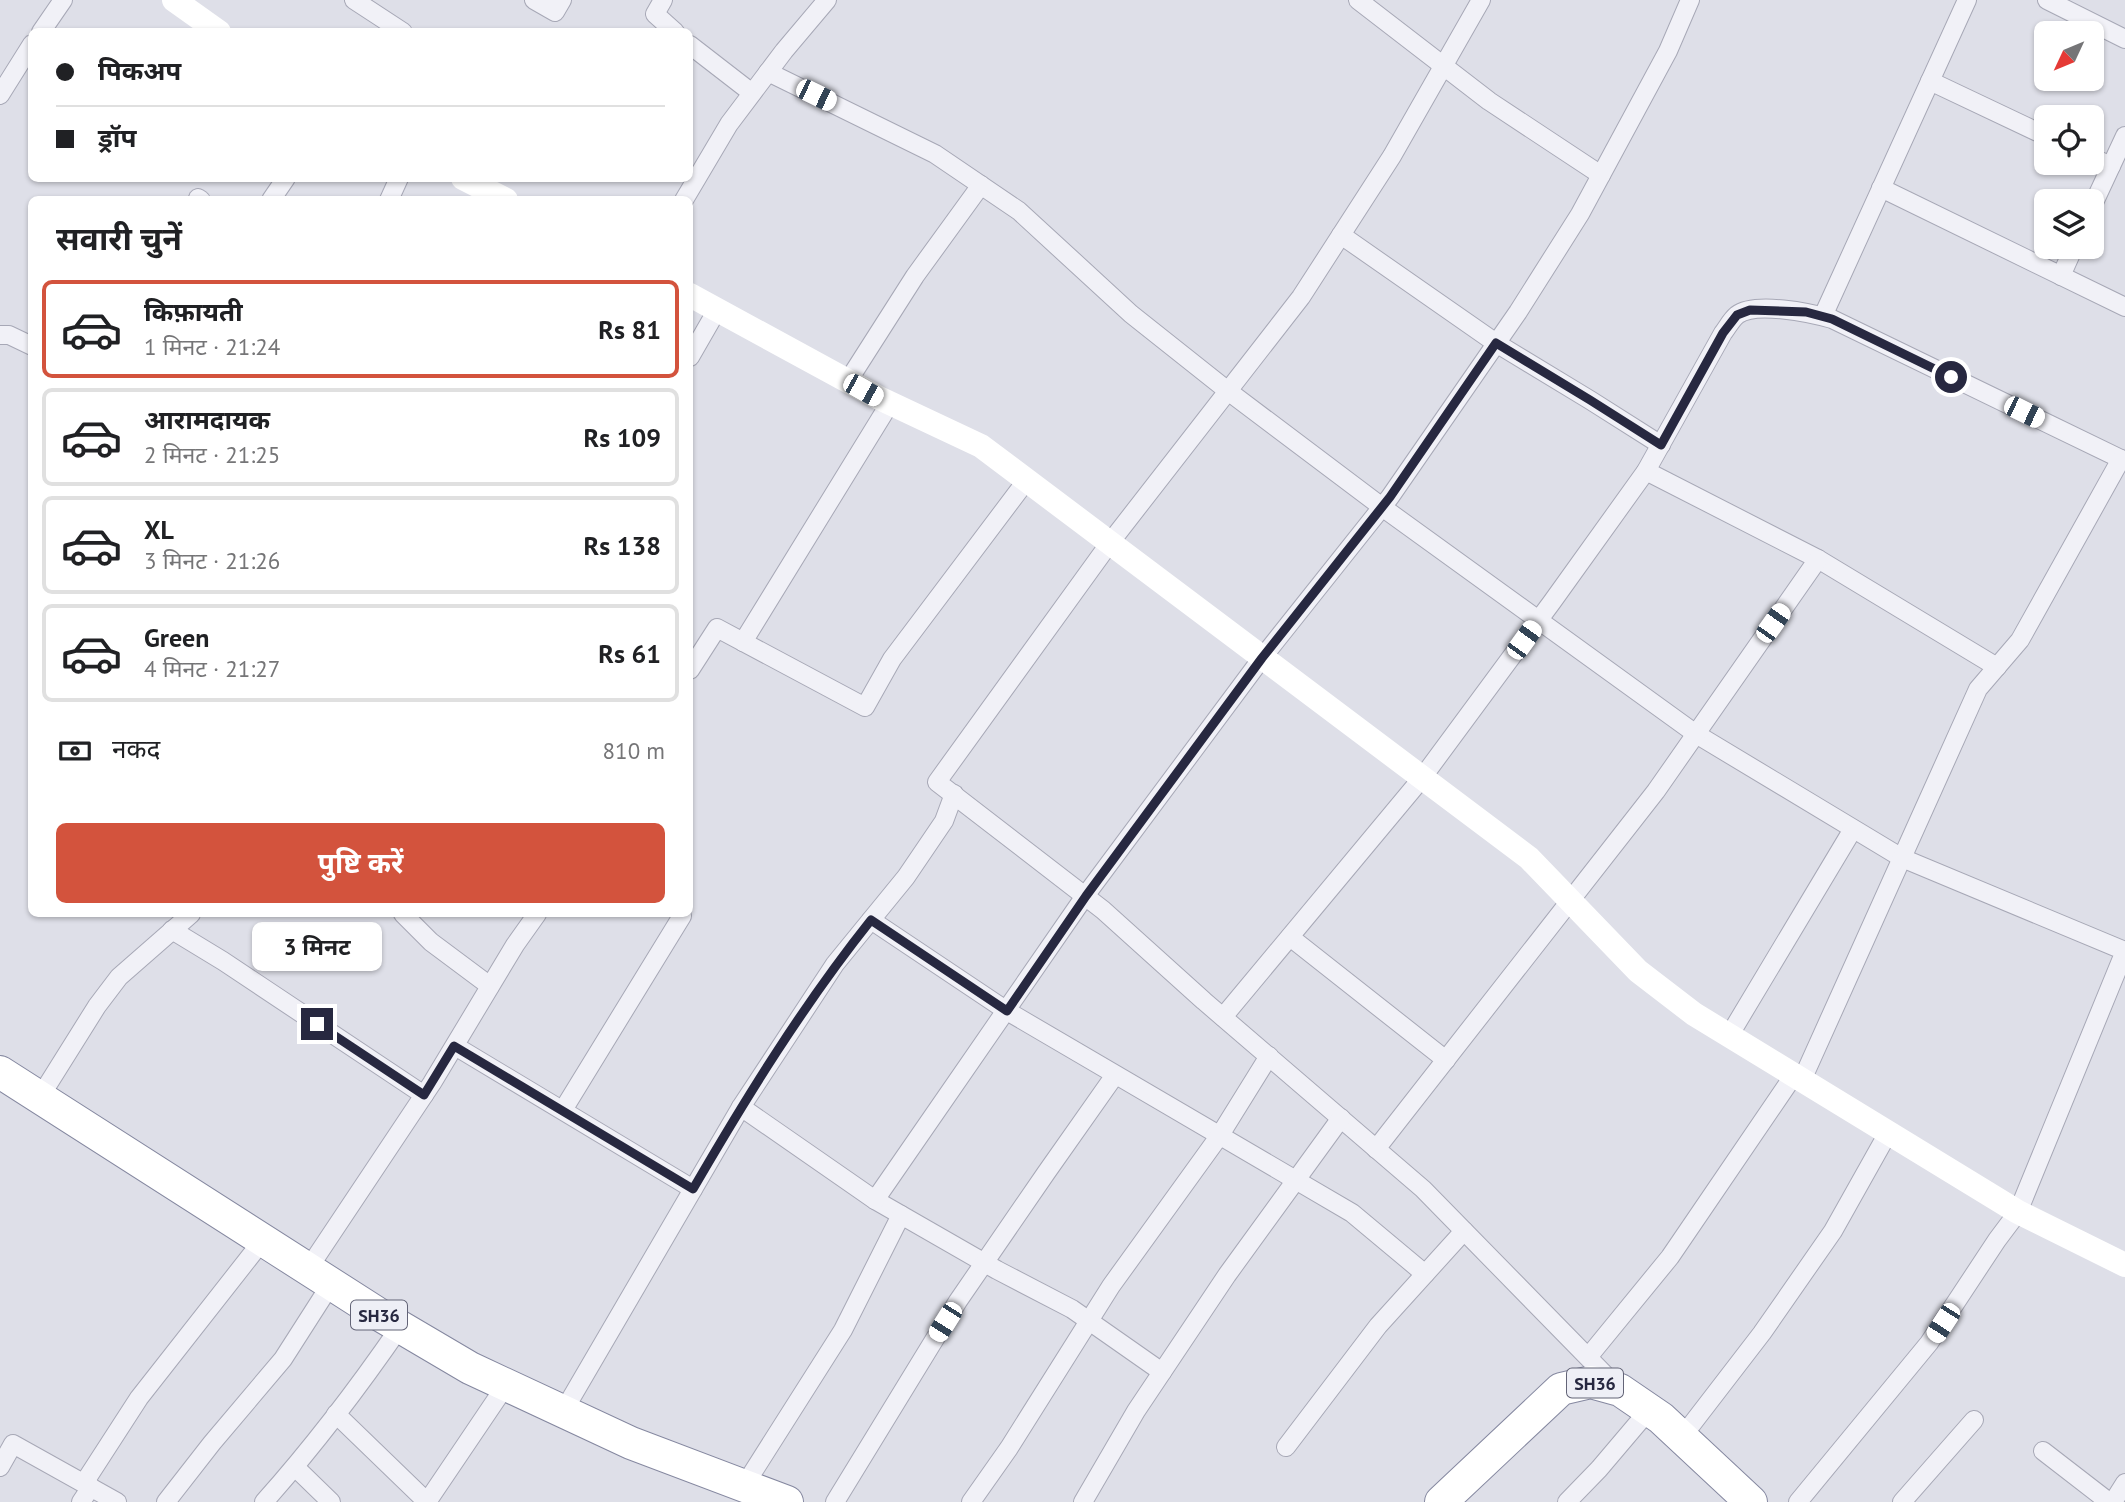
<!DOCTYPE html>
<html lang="hi">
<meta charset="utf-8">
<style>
body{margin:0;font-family:"PT Sans","Noto Sans Devanagari",sans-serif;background:#f2f2f2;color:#202124;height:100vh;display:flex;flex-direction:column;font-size:26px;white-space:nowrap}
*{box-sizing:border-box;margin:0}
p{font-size:23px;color:#757577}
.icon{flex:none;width:38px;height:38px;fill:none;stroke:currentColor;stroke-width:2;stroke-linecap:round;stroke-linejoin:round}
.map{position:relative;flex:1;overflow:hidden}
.sheet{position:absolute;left:28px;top:196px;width:665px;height:721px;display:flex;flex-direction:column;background:#fff;border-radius:10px;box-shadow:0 2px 5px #0004}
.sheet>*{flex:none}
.banner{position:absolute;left:28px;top:28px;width:665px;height:154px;border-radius:10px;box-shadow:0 2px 5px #0004;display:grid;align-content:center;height:154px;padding:0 28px;background:#fff}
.needle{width:46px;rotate:226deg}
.fabs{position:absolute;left:2034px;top:21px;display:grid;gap:14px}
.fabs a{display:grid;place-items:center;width:70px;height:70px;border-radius:10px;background:#fff;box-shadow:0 2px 5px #0004;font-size:35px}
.end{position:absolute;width:32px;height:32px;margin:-16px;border:9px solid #272840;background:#fff;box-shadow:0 0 0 4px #fff}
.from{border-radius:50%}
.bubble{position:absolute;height:49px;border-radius:10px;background:#fff;box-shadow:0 2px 5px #0004;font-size:23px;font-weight:700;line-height:49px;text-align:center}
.car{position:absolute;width:21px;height:42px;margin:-21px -10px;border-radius:9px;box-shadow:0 0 5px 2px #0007;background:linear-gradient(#fff 24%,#345 0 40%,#fff 0 76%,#345 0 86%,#fff 0)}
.banner b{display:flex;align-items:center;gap:24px;height:66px;font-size:26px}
.banner b+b{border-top:2px solid #e0e0e0}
.banner i{width:18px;height:18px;background:#202124}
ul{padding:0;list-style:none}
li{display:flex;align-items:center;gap:21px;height:98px;margin:0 14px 10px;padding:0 14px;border:4px solid #e0e0e0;border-radius:10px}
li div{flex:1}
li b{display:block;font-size:26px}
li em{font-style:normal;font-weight:700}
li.on{border-color:#d3533d}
li>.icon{width:63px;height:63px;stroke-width:1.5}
h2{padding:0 28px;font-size:32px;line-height:84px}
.pay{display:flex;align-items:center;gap:18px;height:77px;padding:0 28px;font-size:26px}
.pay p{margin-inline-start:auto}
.primary-button{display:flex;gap:14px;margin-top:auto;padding:14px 28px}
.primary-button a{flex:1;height:80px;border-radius:10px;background:#d3533d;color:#fff;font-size:28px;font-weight:700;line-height:80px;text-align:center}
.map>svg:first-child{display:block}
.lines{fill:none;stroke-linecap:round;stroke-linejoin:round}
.street-casing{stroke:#a7a8b6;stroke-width:20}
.highway-casing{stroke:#8588a0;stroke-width:34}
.street{stroke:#f1f1f7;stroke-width:18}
.secondary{stroke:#fff;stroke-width:24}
.highway{stroke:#fff;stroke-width:32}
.route{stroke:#272840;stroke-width:9}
.labels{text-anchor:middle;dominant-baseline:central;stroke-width:6;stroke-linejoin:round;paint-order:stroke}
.shield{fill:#eeeff6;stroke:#636477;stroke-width:2}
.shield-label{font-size:18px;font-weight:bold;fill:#272840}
</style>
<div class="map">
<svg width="2125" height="1502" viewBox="0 0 2125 1502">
<rect width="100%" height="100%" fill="#dedfe8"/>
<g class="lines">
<!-- street casing -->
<g class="street-casing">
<g id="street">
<polyline points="354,0 403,32"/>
<polyline points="534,0 555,12 562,0"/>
<polyline points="663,0 655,14 675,32"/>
<polyline points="1358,0 1489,101 1601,175"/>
<polyline points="1481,0 1392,156 1301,297 1109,544 937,782 1103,910 1204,1001 1423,1189 1615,1385"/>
<polyline points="2047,0 2125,39"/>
<polyline points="41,32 63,0"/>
<polyline points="690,45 752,93"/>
<polyline points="768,72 935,154 1019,211 1131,314 1228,391 1382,507 1696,734 1902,858 2125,951 2018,1212 1997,1240 1929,1343 1798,1502"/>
<polyline points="1930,81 2046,136"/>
<polyline points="0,95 32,44"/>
<polyline points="2091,157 2111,166"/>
<polyline points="1881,188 2125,307"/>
<polyline points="198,198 201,200"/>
<polyline points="271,200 286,178"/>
<polyline points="389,200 399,178"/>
<polyline points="684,200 729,124 784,51 827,0"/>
<polyline points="2091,209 2125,136"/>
<polyline points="1341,235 1496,343 1590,400 1661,445"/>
<polyline points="2061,276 2074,247"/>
<polyline points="1823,316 1967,0"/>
<polyline points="0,335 9,335 32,346"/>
<polyline points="690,357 717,310"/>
<polyline points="848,381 915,276 981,185"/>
<polyline points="1646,471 1818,559 1997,667"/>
<polyline points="743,642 890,403"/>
<polyline points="690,670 717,628 865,707 892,659 1026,481"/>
<polyline points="403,914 431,942 490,986"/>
<polyline points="871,920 1007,1011 1352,1213 1425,1274"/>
<polyline points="172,930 223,961 424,1095"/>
<polyline points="1290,937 1446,1060"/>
<path d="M1223,1017l199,-239 130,-176 94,-131 77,-138c4,-5 8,-13 14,-18 18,-14 74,-2 95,4l293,142"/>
<polyline points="1729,1036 1853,829"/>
<polyline points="455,1046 693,1189"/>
<polyline points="1802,1080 1978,689 2020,640 2121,459"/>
<polyline points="40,1097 97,1006 119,977 191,914"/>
<polyline points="741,1107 875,1200 997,1270 1072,1309 1162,1372"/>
<polyline points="563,1110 682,916"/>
<polyline points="1376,1149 1656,791 1818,559"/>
<polyline points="875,1200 1085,896 1262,658 1390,497 1518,312 1580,214 1668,51 1690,0"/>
<polyline points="308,1269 432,1083 515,945 537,914"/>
<polyline points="1589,1356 1670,1257 1794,1075"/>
<polyline points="563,1412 741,1107 835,964 906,877 944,821 954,794"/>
<polyline points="336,1414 427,1502 506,1385"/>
<polyline points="1682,1437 1762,1333 1833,1231 1888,1133"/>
<polyline points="1286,1447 1378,1326 1464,1231"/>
<polyline points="2043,1451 2109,1502"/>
<polyline points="0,1467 13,1444 117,1502"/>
<polyline points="295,1467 331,1502"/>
<polyline points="84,1483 139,1398 263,1240"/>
<polyline points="744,1486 843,1330 901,1215"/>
<polyline points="81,1502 91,1487"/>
<polyline points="166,1502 212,1443 283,1359 331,1284"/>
<path d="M264,1502c49,-55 94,-114 136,-175"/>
<polyline points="835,1502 958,1301 1046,1173 1115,1075"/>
<polyline points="971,1502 1009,1448 1111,1286 1220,1135 1269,1056"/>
<polyline points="1083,1502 1136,1411 1227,1275 1341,1118"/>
<polyline points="1567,1502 1599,1469 1649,1410"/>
<polyline points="1902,1502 1974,1420"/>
<polyline points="2113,1502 2125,1483"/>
</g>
</g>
<!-- highway casing -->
<g class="highway-casing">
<g id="highway">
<polyline points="0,1072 380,1315 470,1368 631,1443 787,1502"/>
<polyline points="1441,1502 1561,1389 1591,1382 1620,1390 1661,1418 1751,1502"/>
</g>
</g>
<!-- street -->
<use href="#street" class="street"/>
<!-- secondary -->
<g class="secondary">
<polyline points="174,0 219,32"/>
<polyline points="463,178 506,200"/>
<polyline points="690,295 879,398 981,446 1529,858 1638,971 1694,1014 2018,1212 2125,1265"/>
</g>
<!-- highway -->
<use href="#highway" class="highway"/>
</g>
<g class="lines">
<!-- route -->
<path class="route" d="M317,1024l107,71 30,-49 239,143c54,-93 111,-185 178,-269l136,91 79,-115 176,-238 128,-161 106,-154 94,57 71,45 62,-112 14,-18 13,-5 56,2 26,7 119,58"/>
</g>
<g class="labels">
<!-- shield labels -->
<g class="shield">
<rect x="351" y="1300.5" width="56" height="29" rx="5"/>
<rect x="1567" y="1368.5" width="56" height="29" rx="5"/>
</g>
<g class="shield-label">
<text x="379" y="1315">SH36</text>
<text x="1595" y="1383">SH36</text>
</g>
</g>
</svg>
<div class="fabs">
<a><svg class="needle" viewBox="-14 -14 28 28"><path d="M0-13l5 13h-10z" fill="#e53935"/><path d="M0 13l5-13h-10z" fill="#757577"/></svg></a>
<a><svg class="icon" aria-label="locate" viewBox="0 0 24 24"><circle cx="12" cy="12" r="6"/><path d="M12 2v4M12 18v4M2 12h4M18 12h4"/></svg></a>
<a><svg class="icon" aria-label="layers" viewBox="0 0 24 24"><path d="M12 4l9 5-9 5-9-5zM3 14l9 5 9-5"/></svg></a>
</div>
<i class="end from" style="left:1951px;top:377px"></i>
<i class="end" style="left:317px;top:1024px"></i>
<div class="bubble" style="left:252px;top:922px;width:130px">3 मिनट</div>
<i class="car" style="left:816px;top:95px;rotate:116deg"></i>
<i class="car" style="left:863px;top:390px;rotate:119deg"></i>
<i class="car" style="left:2024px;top:412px;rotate:116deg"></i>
<i class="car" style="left:1773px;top:623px;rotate:35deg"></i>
<i class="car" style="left:1524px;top:640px;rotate:36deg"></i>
<i class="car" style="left:945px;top:1322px;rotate:212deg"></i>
<i class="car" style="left:1943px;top:1323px;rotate:213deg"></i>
<div class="banner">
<b><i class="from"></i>पिकअप</b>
<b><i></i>ड्रॉप</b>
</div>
<section class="sheet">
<h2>सवारी चुनें</h2>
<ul>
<li class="on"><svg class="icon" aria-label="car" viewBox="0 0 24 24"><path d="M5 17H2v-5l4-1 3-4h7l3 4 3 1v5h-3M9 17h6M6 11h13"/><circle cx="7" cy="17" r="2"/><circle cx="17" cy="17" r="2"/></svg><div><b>किफ़ायती</b><p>1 मिनट · 21:24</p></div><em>Rs 81</em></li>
<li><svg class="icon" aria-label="car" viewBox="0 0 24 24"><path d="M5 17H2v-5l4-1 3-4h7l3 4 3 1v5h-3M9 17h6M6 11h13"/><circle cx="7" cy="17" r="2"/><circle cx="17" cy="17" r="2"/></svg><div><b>आरामदायक</b><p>2 मिनट · 21:25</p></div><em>Rs 109</em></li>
<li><svg class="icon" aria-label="car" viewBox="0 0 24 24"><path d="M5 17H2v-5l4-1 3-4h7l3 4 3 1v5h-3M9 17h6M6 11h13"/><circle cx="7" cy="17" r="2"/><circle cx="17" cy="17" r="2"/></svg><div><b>XL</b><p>3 मिनट · 21:26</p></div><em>Rs 138</em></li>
<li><svg class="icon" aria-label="car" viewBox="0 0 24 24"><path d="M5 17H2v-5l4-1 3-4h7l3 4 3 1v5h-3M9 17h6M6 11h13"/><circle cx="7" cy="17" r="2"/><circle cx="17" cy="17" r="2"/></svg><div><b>Green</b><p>4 मिनट · 21:27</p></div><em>Rs 61</em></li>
</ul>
<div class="pay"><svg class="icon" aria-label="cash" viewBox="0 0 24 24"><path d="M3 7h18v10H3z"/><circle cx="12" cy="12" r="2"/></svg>नकद<p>810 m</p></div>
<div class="primary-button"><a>पुष्टि करें</a></div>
</section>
</div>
